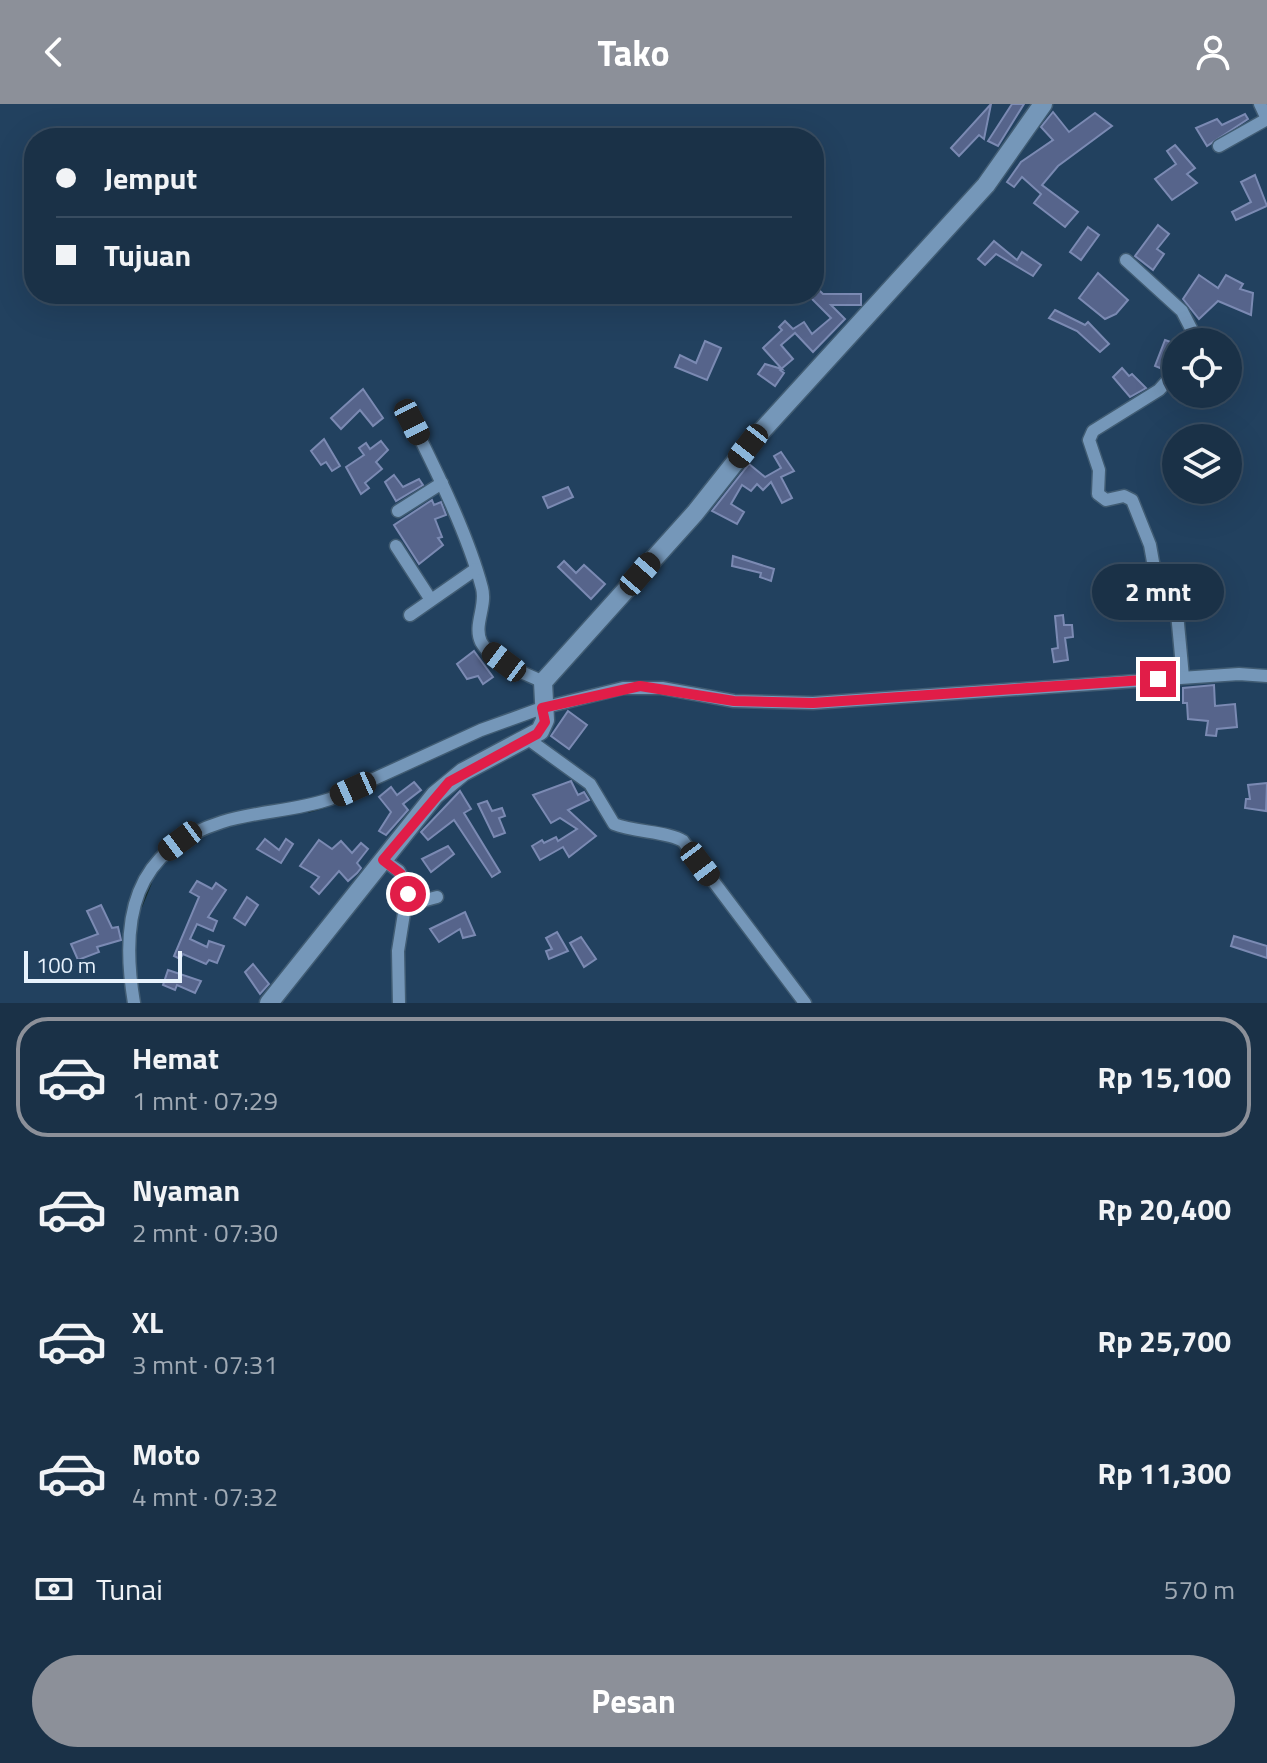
<!DOCTYPE html>
<html lang="id">
<meta charset="utf-8">
<style>
body{margin:0;font-family:"Titillium Web",sans-serif;background:#23394e;color:#f1f3f6;height:100vh;display:flex;flex-direction:column;font-size:30px;white-space:nowrap}
*{box-sizing:border-box;margin:0}
p{font-size:26px;color:#9fa9b4}
.icon{flex:none;width:44px;height:44px;fill:none;stroke:currentColor;stroke-width:2;stroke-linecap:round;stroke-linejoin:round}
.map{position:relative;height:899px;overflow:hidden}
.panel{display:flex;flex-direction:column;background:#1a3147;flex:1}
.panel>*{flex:none}
.top-card{position:absolute;left:24px;top:24px;width:800px;height:176px;border-radius:32px;box-shadow:0 8px 32px #0002,0 0 0 2px #384c60;display:grid;align-content:center;height:176px;padding:0 32px;background:#1a3147}
.buttons{position:absolute;left:1162px;top:224px;display:grid;gap:16px}
.buttons a{display:grid;place-items:center;width:80px;height:80px;border-radius:50%;background:#1a3147;box-shadow:0 8px 32px #0002,0 0 0 2px #384c60;font-size:40px}
.scale{position:absolute;left:24px;bottom:20px;width:158px;box-sizing:border-box;padding-left:8px;border:4px solid #e7f2fd;border-top:0;font-size:22px;line-height:28px;white-space:nowrap;color:#e7f2fd;-webkit-text-stroke:6px #22415f;paint-order:stroke}
.end{position:absolute;width:36px;height:36px;margin:-18px;border:10px solid #e11d48;background:#fff;box-shadow:0 0 0 4px #fff}
.from{border-radius:50%}
.bubble{position:absolute;height:56px;border-radius:28px;background:#1a3147;box-shadow:0 8px 32px #0002,0 0 0 2px #384c60;font-size:26px;font-weight:700;line-height:56px;text-align:center}
.car{position:absolute;width:24px;height:48px;margin:-24px -12px;border-radius:10px;box-shadow:0 0 6px 2px #0007;background:linear-gradient(#222 24%,#8ab4d8 0 40%,#222 0 76%,#8ab4d8 0 86%,#222 0)}
.top-card b{display:flex;align-items:center;gap:28px;height:76px;font-size:30px}
.top-card b+b{border-top:2px solid #384c60}
.top-card i{width:20px;height:20px;background:#f1f3f6}
ul{padding:14px 0 0;list-style:none}
li{display:flex;align-items:center;gap:24px;height:120px;margin:0 16px 12px;padding:0 16px;border:4px solid transparent;border-radius:32px}
li div{flex:1}
li b{display:block;font-size:30px}
li em{font-style:normal;font-weight:700}
li.on{border-color:#8c9099}
li>.icon{width:72px;height:72px;stroke-width:1.5}
.pay{display:flex;align-items:center;gap:20px;height:88px;padding:0 32px;font-size:30px}
.pay p{margin-inline-start:auto}
.cta{display:flex;gap:16px;margin-top:auto;padding:16px 32px}
.cta a{flex:1;height:92px;border-radius:48px;background:#8c9099;color:#fff;font-size:32px;font-weight:700;line-height:92px;text-align:center}
header{display:flex;justify-content:space-between;align-items:center;height:104px;padding:0 32px;background:#8c9099;color:#fff;font-size:36px;font-weight:700}
.map>svg:first-child{display:block}
.lines{fill:none;stroke-linecap:round;stroke-linejoin:round}
.stream{stroke:#152a28;stroke-width:3}
.building{fill:#56648b;stroke:#7b8ab3;stroke-width:2}
.street-casing{stroke:#415c73;stroke-width:15}
.secondary-casing{stroke:#415c73;stroke-width:21}
.street{stroke:#7597b9;stroke-width:12}
.secondary{stroke:#7597b9;stroke-width:18}
.route{stroke:#e11d48;stroke-width:10}
</style>
<header><svg class="icon" aria-label="back" viewBox="0 0 24 24"><path d="M15 5l-7 7 7 7"/></svg>Tako<svg class="icon" aria-label="person" viewBox="0 0 24 24"><circle cx="12" cy="8" r="4"/><path d="M4 21q1-7 8-7t8 7"/></svg></header>
<div class="map">
<svg width="1267" height="899" viewBox="0 0 1267 899">
<rect width="100%" height="100%" fill="#22415f"/>
<g class="lines">
<!-- stream -->
<g class="stream">
<polyline points="372,682 438,652"/>
<polyline points="309,707 324,703"/>
<polyline points="141,802 150,780"/>
</g>
</g>
<!-- building -->
<g class="building">
<polygon points="991,0 984,35 979,31 959,52 951,44"/>
<polygon points="1012,0 1024,0 998,42 988,37"/>
<polygon points="1053,8 1069,28 1095,9 1112,22 1058,62 1042,81 1078,108 1065,123 1034,99 1041,90 1022,73 1014,83 1007,78 1021,58 1053,36 1041,23"/>
<polygon points="1245,10 1248,15 1207,42 1196,24 1217,15 1222,21"/>
<polygon points="1175,41 1195,64 1187,70 1197,79 1172,96 1155,75 1176,60 1167,47"/>
<polygon points="1255,71 1267,102 1236,116 1232,108 1251,98 1241,78"/>
<polygon points="1158,121 1169,130 1157,145 1164,150 1153,166 1135,152"/>
<polygon points="1088,123 1099,131 1081,156 1070,148"/>
<polygon points="994,137 1017,156 1022,148 1041,161 1033,172 996,150 985,161 978,155"/>
<polygon points="1098,169 1128,196 1116,210 1105,215 1079,194"/>
<polygon points="1199,171 1218,184 1226,171 1243,180 1240,185 1253,189 1251,211 1218,197 1199,215 1183,195"/>
<polygon points="814,181 823,190 861,190 861,201 831,201 845,215 813,248 795,229 781,241 793,255 780,266 784,269 775,282 758,270 765,260 782,265 763,244 782,226 779,223 785,217 793,225 804,218 812,230 831,214 807,190 814,190"/>
<polygon points="1055,206 1085,221 1088,218 1109,240 1100,248 1077,227 1049,214"/>
<polygon points="1165,236 1176,240 1176,254 1165,266 1155,262"/>
<polygon points="705,237 721,244 707,276 675,263 680,251 696,259"/>
<polygon points="1122,264 1129,272 1132,270 1146,284 1130,293 1113,273"/>
<polygon points="363,285 383,314 373,322 360,306 341,325 331,314"/>
<polygon points="324,335 340,362 332,367 326,358 321,361 311,347"/>
<polygon points="381,337 388,346 376,358 382,365 365,379 369,384 361,390 346,363 364,351 359,344 366,339 370,345"/>
<polygon points="781,348 794,367 781,373 792,394 782,399 771,378 763,386 757,380 751,387 742,381 731,400 744,408 737,420 712,407 749,360 765,373 781,364 774,352"/>
<polygon points="394,371 403,383 419,375 423,381 396,397 385,378"/>
<polygon points="568,383 573,393 548,404 543,393"/>
<polygon points="432,396 434,401 441,398 446,411 435,415 442,433 438,434 443,441 419,460 394,421"/>
<polygon points="733,452 774,465 771,477 760,473 761,469 732,462"/>
<polygon points="564,457 576,469 584,461 605,480 591,495 558,463"/>
<polygon points="1063,511 1064,521 1072,521 1073,533 1065,534 1068,556 1054,558 1052,545 1058,544 1055,512"/>
<polygon points="474,547 493,573 483,580 478,572 467,575 457,560"/>
<polygon points="1214,581 1215,602 1235,600 1237,623 1217,625 1216,632 1206,631 1208,617 1188,615 1187,599 1183,599 1183,584"/>
<polygon points="568,607 587,621 569,645 551,632"/>
<polygon points="571,677 578,691 584,688 589,696 568,706 596,732 569,753 563,743 540,756 532,742 542,736 544,739 556,733 558,737 577,725 560,714 551,719 533,691"/>
<polygon points="414,678 421,686 403,700 408,706 386,731 379,727 391,708 379,693 391,683 397,691"/>
<polygon points="1267,679 1266,707 1245,704 1246,695 1250,695 1248,681"/>
<polygon points="460,687 471,705 464,709 500,768 492,773 454,716 428,736 421,728"/>
<polygon points="487,697 492,707 502,704 505,712 499,714 505,729 494,733 478,700"/>
<polygon points="265,735 279,746 286,735 293,740 281,759 257,745"/>
<polygon points="319,736 332,745 341,737 352,749 361,739 368,745 357,759 361,764 357,769 348,777 339,767 319,790 311,783 319,773 300,762"/>
<polygon points="448,742 454,750 431,768 422,755"/>
<polygon points="197,777 212,785 216,779 226,786 208,813 217,817 213,827 197,820 190,835 207,843 209,837 224,842 217,859 209,856 206,860 183,850 180,855 174,852 199,793 190,788"/>
<polygon points="247,793 258,801 245,821 234,814"/>
<polygon points="101,801 112,824 118,823 121,836 97,843 99,848 78,856 71,840 98,830 87,807"/>
<polygon points="465,808 475,831 463,834 460,825 439,838 430,825"/>
<polygon points="557,828 568,847 549,855 546,847 552,845 546,834"/>
<polygon points="1234,832 1267,842 1267,854 1231,842"/>
<polygon points="581,833 596,855 584,863 570,839"/>
<polygon points="253,860 269,880 260,890 245,868"/>
<polygon points="168,866 201,877 195,889 177,881 175,886 163,881"/>
</g>
<g class="lines">
<!-- street casing -->
<g class="street-casing">
<g id="street">
<polyline points="1260,0 1267,15"/>
<polyline points="1219,42 1267,15"/>
<polyline points="1126,156 1182,207 1198,238"/>
<polyline points="1176,267 1159,286 1093,327 1089,336 1099,366 1098,390 1106,396 1124,392 1132,396 1150,441 1158,486 1177,509 1183,573"/>
<path d="M412,318c25,50 56,113 70,166 5,18 -9,37 -1,54 11,20 44,31 62,40"/>
<polyline points="398,407 442,379"/>
<polyline points="396,442 431,496"/>
<polyline points="410,511 476,465"/>
<path d="M528,635l62,45 24,40c20,8 56,8 69,17l122,162"/>
<polyline points="383,756 399,767 408,784 398,847 399,899"/>
<polyline points="408,790 422,797 437,793"/>
<path d="M134,899c-14,-83 -2,-153 88,-181 35,-11 73,-11 108,-23l151,-69 61,-22 81,-20h39l72,13 79,2 426,-29 28,2"/>
</g>
</g>
<!-- secondary casing -->
<g class="secondary-casing">
<polyline id="secondary" points="269,899 435,691 463,668 540,627 545,616 543,578 695,409 748,342 986,81 1043,0"/>
</g>
<!-- street -->
<use href="#street" class="street"/>
<!-- secondary -->
<use href="#secondary" class="secondary"/>
</g>
<g class="lines">
<!-- route -->
<polyline class="route" points="408,790 401,770 383,756 449,678 537,630 545,618 542,604 640,582 734,597 813,599 1158,575"/>
</g>
</svg>
<div class="buttons">
<a><svg class="icon" aria-label="locate" viewBox="0 0 24 24"><circle cx="12" cy="12" r="6"/><path d="M12 2v4M12 18v4M2 12h4M18 12h4"/></svg></a>
<a><svg class="icon" aria-label="layers" viewBox="0 0 24 24"><path d="M12 4l9 5-9 5-9-5zM3 14l9 5 9-5"/></svg></a>
</div>
<div class="scale">100 m</div>
<i class="end from" style="left:408px;top:790px"></i>
<i class="end" style="left:1158px;top:575px"></i>
<div class="bubble" style="left:1092px;top:460px;width:132px">2 mnt</div>
<i class="car" style="left:412px;top:318px;rotate:153deg"></i>
<i class="car" style="left:748px;top:342px;rotate:218deg"></i>
<i class="car" style="left:640px;top:470px;rotate:41deg"></i>
<i class="car" style="left:504px;top:558px;rotate:307deg"></i>
<i class="car" style="left:353px;top:685px;rotate:246deg"></i>
<i class="car" style="left:180px;top:737px;rotate:233deg"></i>
<i class="car" style="left:700px;top:760px;rotate:143deg"></i>
<div class="top-card">
<b><i class="from"></i>Jemput</b>
<b><i></i>Tujuan</b>
</div>
</div>
<section class="panel">
<ul>
<li class="on"><svg class="icon" aria-label="car" viewBox="0 0 24 24"><path d="M5 17H2v-5l4-1 3-4h7l3 4 3 1v5h-3M9 17h6M6 11h13"/><circle cx="7" cy="17" r="2"/><circle cx="17" cy="17" r="2"/></svg><div><b>Hemat</b><p>1 mnt · 07:29</p></div><em>Rp 15,100</em></li>
<li><svg class="icon" aria-label="car" viewBox="0 0 24 24"><path d="M5 17H2v-5l4-1 3-4h7l3 4 3 1v5h-3M9 17h6M6 11h13"/><circle cx="7" cy="17" r="2"/><circle cx="17" cy="17" r="2"/></svg><div><b>Nyaman</b><p>2 mnt · 07:30</p></div><em>Rp 20,400</em></li>
<li><svg class="icon" aria-label="car" viewBox="0 0 24 24"><path d="M5 17H2v-5l4-1 3-4h7l3 4 3 1v5h-3M9 17h6M6 11h13"/><circle cx="7" cy="17" r="2"/><circle cx="17" cy="17" r="2"/></svg><div><b>XL</b><p>3 mnt · 07:31</p></div><em>Rp 25,700</em></li>
<li><svg class="icon" aria-label="car" viewBox="0 0 24 24"><path d="M5 17H2v-5l4-1 3-4h7l3 4 3 1v5h-3M9 17h6M6 11h13"/><circle cx="7" cy="17" r="2"/><circle cx="17" cy="17" r="2"/></svg><div><b>Moto</b><p>4 mnt · 07:32</p></div><em>Rp 11,300</em></li>
</ul>
<div class="pay"><svg class="icon" aria-label="cash" viewBox="0 0 24 24"><path d="M3 7h18v10H3z"/><circle cx="12" cy="12" r="2"/></svg>Tunai<p>570 m</p></div>
<div class="cta"><a>Pesan</a></div>
</section>
